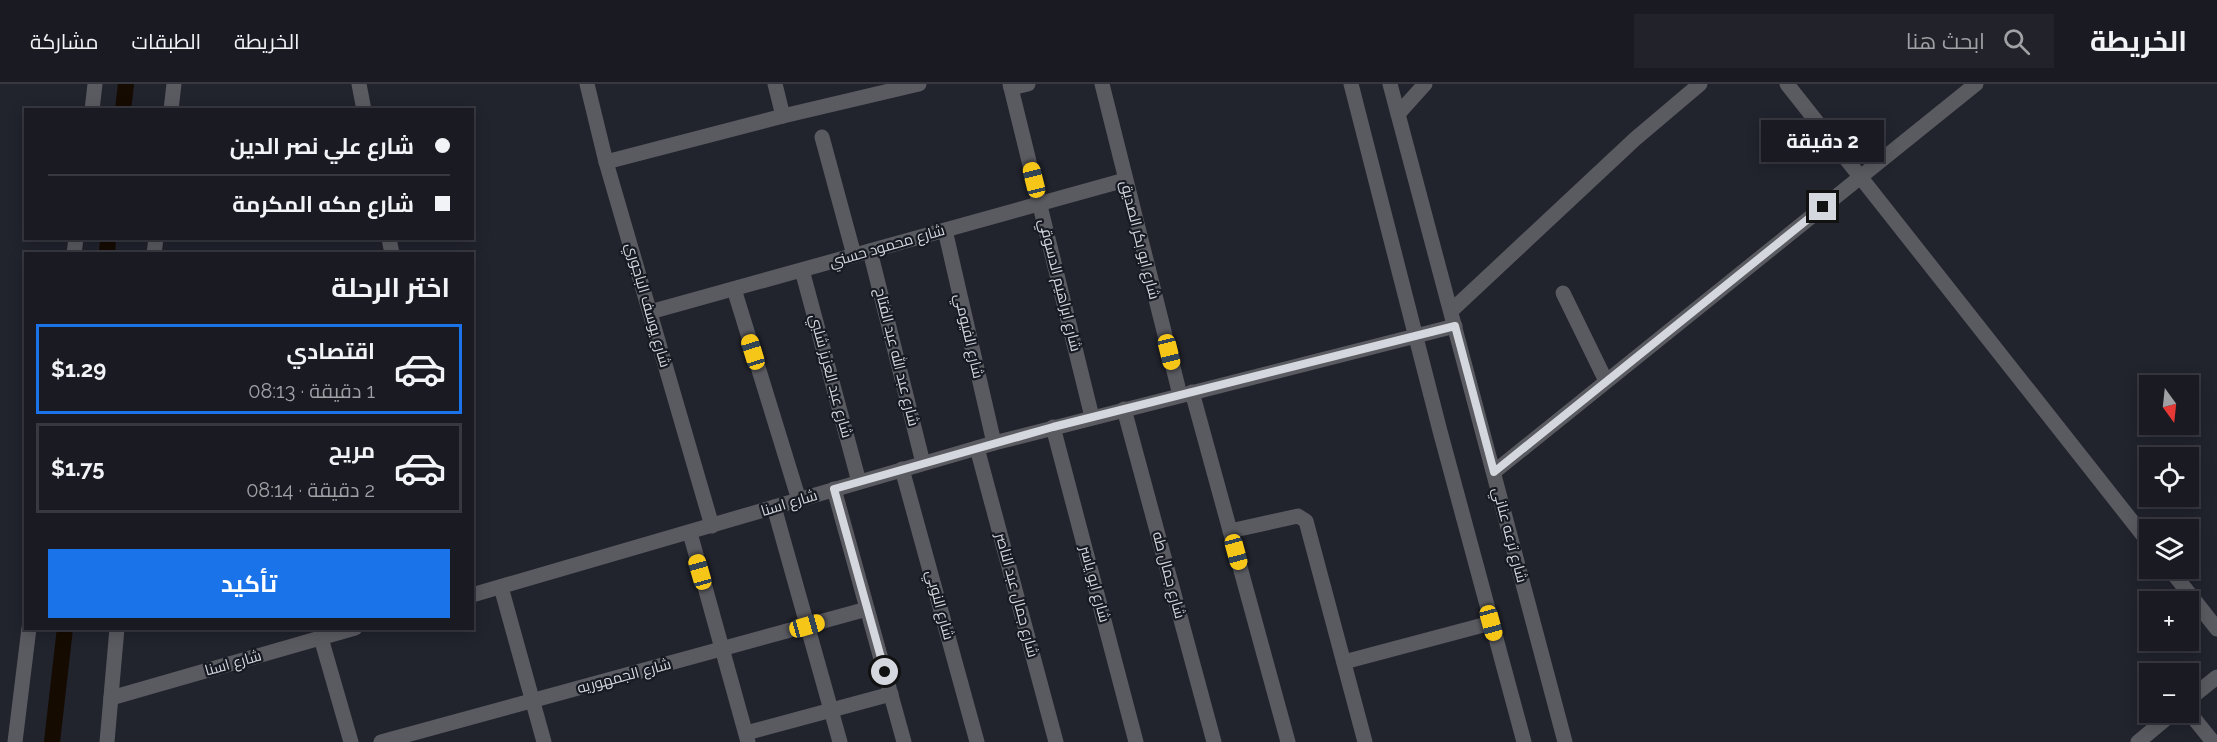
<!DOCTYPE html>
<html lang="ar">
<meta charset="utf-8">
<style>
body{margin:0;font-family:Raleway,Cairo,sans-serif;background:#22232a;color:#f1f3f6;direction:rtl;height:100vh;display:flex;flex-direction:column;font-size:22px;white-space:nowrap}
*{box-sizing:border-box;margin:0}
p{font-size:20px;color:#9fa1a5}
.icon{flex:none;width:33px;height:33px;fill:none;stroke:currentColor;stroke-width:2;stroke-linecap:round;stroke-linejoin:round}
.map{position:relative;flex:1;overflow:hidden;direction:ltr}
.side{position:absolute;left:24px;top:168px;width:450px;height:378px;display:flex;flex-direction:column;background:#191a22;border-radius:0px;box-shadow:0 3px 15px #0003,0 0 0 2px #373840;direction:rtl}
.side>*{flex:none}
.guide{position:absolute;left:24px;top:24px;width:450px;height:132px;border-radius:0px;box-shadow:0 3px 15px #0003,0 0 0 2px #373840;direction:rtl;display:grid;align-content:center;height:132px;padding:0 24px;background:#191a22}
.needle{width:39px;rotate:165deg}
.fabs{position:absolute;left:2139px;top:291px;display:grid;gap:12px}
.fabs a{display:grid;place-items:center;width:60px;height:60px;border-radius:0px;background:#191a22;box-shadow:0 3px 15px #0003,0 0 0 2px #373840;font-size:30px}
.end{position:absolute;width:27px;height:27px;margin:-14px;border:8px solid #d5d7de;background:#111;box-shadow:0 0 0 3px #111}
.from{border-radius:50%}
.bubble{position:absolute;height:42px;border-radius:0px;background:#191a22;box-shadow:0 3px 15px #0003,0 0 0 2px #373840;font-size:20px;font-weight:700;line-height:42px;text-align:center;direction:rtl}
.car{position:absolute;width:18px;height:36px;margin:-18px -9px;border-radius:8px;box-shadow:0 0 4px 2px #0007;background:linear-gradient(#f5c518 24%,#345 0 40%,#f5c518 0 76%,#345 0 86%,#f5c518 0)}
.guide b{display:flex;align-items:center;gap:21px;height:57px;font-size:22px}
.guide b+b{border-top:2px solid #373840}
.guide i{width:15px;height:15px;background:#f1f3f6}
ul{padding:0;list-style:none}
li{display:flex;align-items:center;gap:18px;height:90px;margin:0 12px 9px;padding:0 12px;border:3px solid #373840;border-radius:0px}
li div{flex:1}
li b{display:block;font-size:22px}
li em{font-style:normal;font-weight:700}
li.current{border-color:#1a73e8}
li>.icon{width:54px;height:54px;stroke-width:1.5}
h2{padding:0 24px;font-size:27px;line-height:72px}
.action{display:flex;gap:12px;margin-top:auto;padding:12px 24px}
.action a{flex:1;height:69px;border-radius:0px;background:#1a73e8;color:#fff;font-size:24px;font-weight:700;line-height:69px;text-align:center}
header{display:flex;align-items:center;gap:36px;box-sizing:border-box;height:84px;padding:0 30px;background:#191a22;border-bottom:2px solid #373840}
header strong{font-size:28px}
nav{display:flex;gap:33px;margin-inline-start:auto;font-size:21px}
.search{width:420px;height:54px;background:#22232a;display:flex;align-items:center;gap:15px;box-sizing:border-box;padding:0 21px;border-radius:0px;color:#9fa1a5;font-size:22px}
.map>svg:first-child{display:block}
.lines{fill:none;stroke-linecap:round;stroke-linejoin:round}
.canal{stroke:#150b00;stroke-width:16}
.minor{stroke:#5a5b61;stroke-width:15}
.route{stroke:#d5d7de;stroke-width:8}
.labels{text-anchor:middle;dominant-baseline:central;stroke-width:4.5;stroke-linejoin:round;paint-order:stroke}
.street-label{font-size:15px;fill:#d5d7de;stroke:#171a23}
</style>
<header>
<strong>الخريطة</strong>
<div class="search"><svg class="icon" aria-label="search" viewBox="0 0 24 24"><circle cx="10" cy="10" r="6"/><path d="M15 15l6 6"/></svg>ابحث هنا</div>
<nav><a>الخريطة</a><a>الطبقات</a><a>مشاركة</a></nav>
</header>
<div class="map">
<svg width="2217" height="658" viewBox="0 0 2217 658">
<rect width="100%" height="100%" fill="#21232d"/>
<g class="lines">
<!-- canal -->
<g class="canal">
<polyline points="123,26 126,0"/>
<polyline points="107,170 108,154"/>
<polyline points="52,658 65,544"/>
</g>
<!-- minor -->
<g class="minor">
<polyline points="359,0 364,26"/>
<polyline points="587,0 606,78 712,442"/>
<polyline points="775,0 783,32"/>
<polyline points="1010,0 1092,333"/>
<polyline points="1102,0 1180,311"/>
<polyline points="1351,0 1440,347 1524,658"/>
<polyline points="1390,0 1565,658"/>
<polyline points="1787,0 2150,460"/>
<polyline points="1011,4 1028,0"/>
<polyline points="92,26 95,0"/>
<polyline points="171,26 174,0"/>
<polyline points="1398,30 1425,0"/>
<polyline points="822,53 854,171"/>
<polyline points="606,78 783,32 919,0"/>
<polyline points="945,146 994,359"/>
<polyline points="389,154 392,170"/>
<polyline points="870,167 923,379"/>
<polyline points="74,170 76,154"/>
<polyline points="154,170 156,154"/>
<polyline points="802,186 859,398"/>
<polyline points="734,205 799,416"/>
<polyline points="1563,209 1606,297"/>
<polyline points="1451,227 1635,55 1700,0"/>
<polyline points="650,228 1125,96"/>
<polyline points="1192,308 1288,658"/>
<polyline points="1124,325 1214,658"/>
<polyline points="1053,343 1136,658"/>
<polyline points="977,364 1056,658"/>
<polyline points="902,385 977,658"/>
<polyline points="1494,388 1976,0"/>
<polyline points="834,405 904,658"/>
<polyline points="774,423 840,658"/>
<polyline points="1230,447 1298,432 1306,437 1365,658"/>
<polyline points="690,449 748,658"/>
<polyline points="2169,484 2217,545"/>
<polyline points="501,503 544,658"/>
<polyline points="472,511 994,359 1455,242"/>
<polyline points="321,554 351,658"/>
<polyline points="1344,578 1491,539"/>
<polyline points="111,614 355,544"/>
<polyline points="2188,616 2217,593"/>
<polyline points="2188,627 2213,658"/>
<polyline points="746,649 891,610"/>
<polyline points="15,658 29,544"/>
<polyline points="107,658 117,544"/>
<polyline points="381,658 867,525"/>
<polyline points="2138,658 2174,628"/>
</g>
</g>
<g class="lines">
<!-- route -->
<polyline class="route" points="885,588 834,405 1053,343 1455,242 1494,388 1823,123"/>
</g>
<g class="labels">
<!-- street labels -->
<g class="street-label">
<text transform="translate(1140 156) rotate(76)">شارع ابو بكر الصديق</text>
<text transform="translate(887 162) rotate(-16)">شارع محمود حسني</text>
<text transform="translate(1060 201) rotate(76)">شارع ابراهيم الدسوقي</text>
<text transform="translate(648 221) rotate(74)">شارع يوسف الباجوري</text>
<text transform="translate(969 252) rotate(77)">شارع الفيومي</text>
<text transform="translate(897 273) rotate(76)">شارع عبد الله عبد الفتاح</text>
<text transform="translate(831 292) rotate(75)">شارع عبد العزيز شلبي</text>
<text transform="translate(789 419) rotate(-17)">شارع اسنا</text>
<text transform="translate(1510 451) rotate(75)">شارع ترعه عناني</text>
<text transform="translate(1169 491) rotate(75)">شارع جمال طه</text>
<text transform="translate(1095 500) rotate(75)">شارع ابو ياسر</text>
<text transform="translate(1017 511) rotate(75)">شارع جمال عبد الناصر</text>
<text transform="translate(940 521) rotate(75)">شارع النوبي</text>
<text transform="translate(233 579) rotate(-16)">شارع اسنا</text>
<text transform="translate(624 592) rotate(-15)">شارع الجمهوريه</text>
</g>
</g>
</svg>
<div class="fabs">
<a><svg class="needle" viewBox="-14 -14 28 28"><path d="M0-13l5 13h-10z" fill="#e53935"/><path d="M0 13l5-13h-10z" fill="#9fa1a5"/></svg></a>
<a><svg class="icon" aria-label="locate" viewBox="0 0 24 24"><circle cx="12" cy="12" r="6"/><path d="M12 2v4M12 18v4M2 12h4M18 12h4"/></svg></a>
<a><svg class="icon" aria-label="layers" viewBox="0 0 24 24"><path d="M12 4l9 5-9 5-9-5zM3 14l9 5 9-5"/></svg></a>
<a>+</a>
<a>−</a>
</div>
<i class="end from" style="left:885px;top:588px"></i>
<i class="end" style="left:1823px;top:123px"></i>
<div class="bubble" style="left:1761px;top:36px;width:123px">2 دقيقة</div>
<i class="car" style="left:1034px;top:96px;rotate:346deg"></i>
<i class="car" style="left:753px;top:268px;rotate:343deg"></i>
<i class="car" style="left:1169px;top:268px;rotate:166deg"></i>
<i class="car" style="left:1236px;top:468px;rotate:165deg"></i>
<i class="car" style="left:700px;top:488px;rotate:344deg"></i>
<i class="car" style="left:1491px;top:539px;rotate:165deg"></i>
<i class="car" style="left:807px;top:542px;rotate:74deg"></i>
<div class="guide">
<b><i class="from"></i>شارع علي نصر الدين</b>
<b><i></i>شارع مكه المكرمة</b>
</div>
<section class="side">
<h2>اختر الرحلة</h2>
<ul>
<li class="current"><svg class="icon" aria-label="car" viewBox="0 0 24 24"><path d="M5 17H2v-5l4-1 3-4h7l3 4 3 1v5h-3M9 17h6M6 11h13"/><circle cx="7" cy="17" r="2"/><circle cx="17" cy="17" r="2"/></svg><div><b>اقتصادي</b><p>1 دقيقة · 08:13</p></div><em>$1.29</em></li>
<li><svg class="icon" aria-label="car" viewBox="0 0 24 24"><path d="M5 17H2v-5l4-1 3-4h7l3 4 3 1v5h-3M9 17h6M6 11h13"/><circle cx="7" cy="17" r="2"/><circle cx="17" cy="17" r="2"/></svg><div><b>مريح</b><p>2 دقيقة · 08:14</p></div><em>$1.75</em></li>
</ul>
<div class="action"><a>تأكيد</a></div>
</section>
</div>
